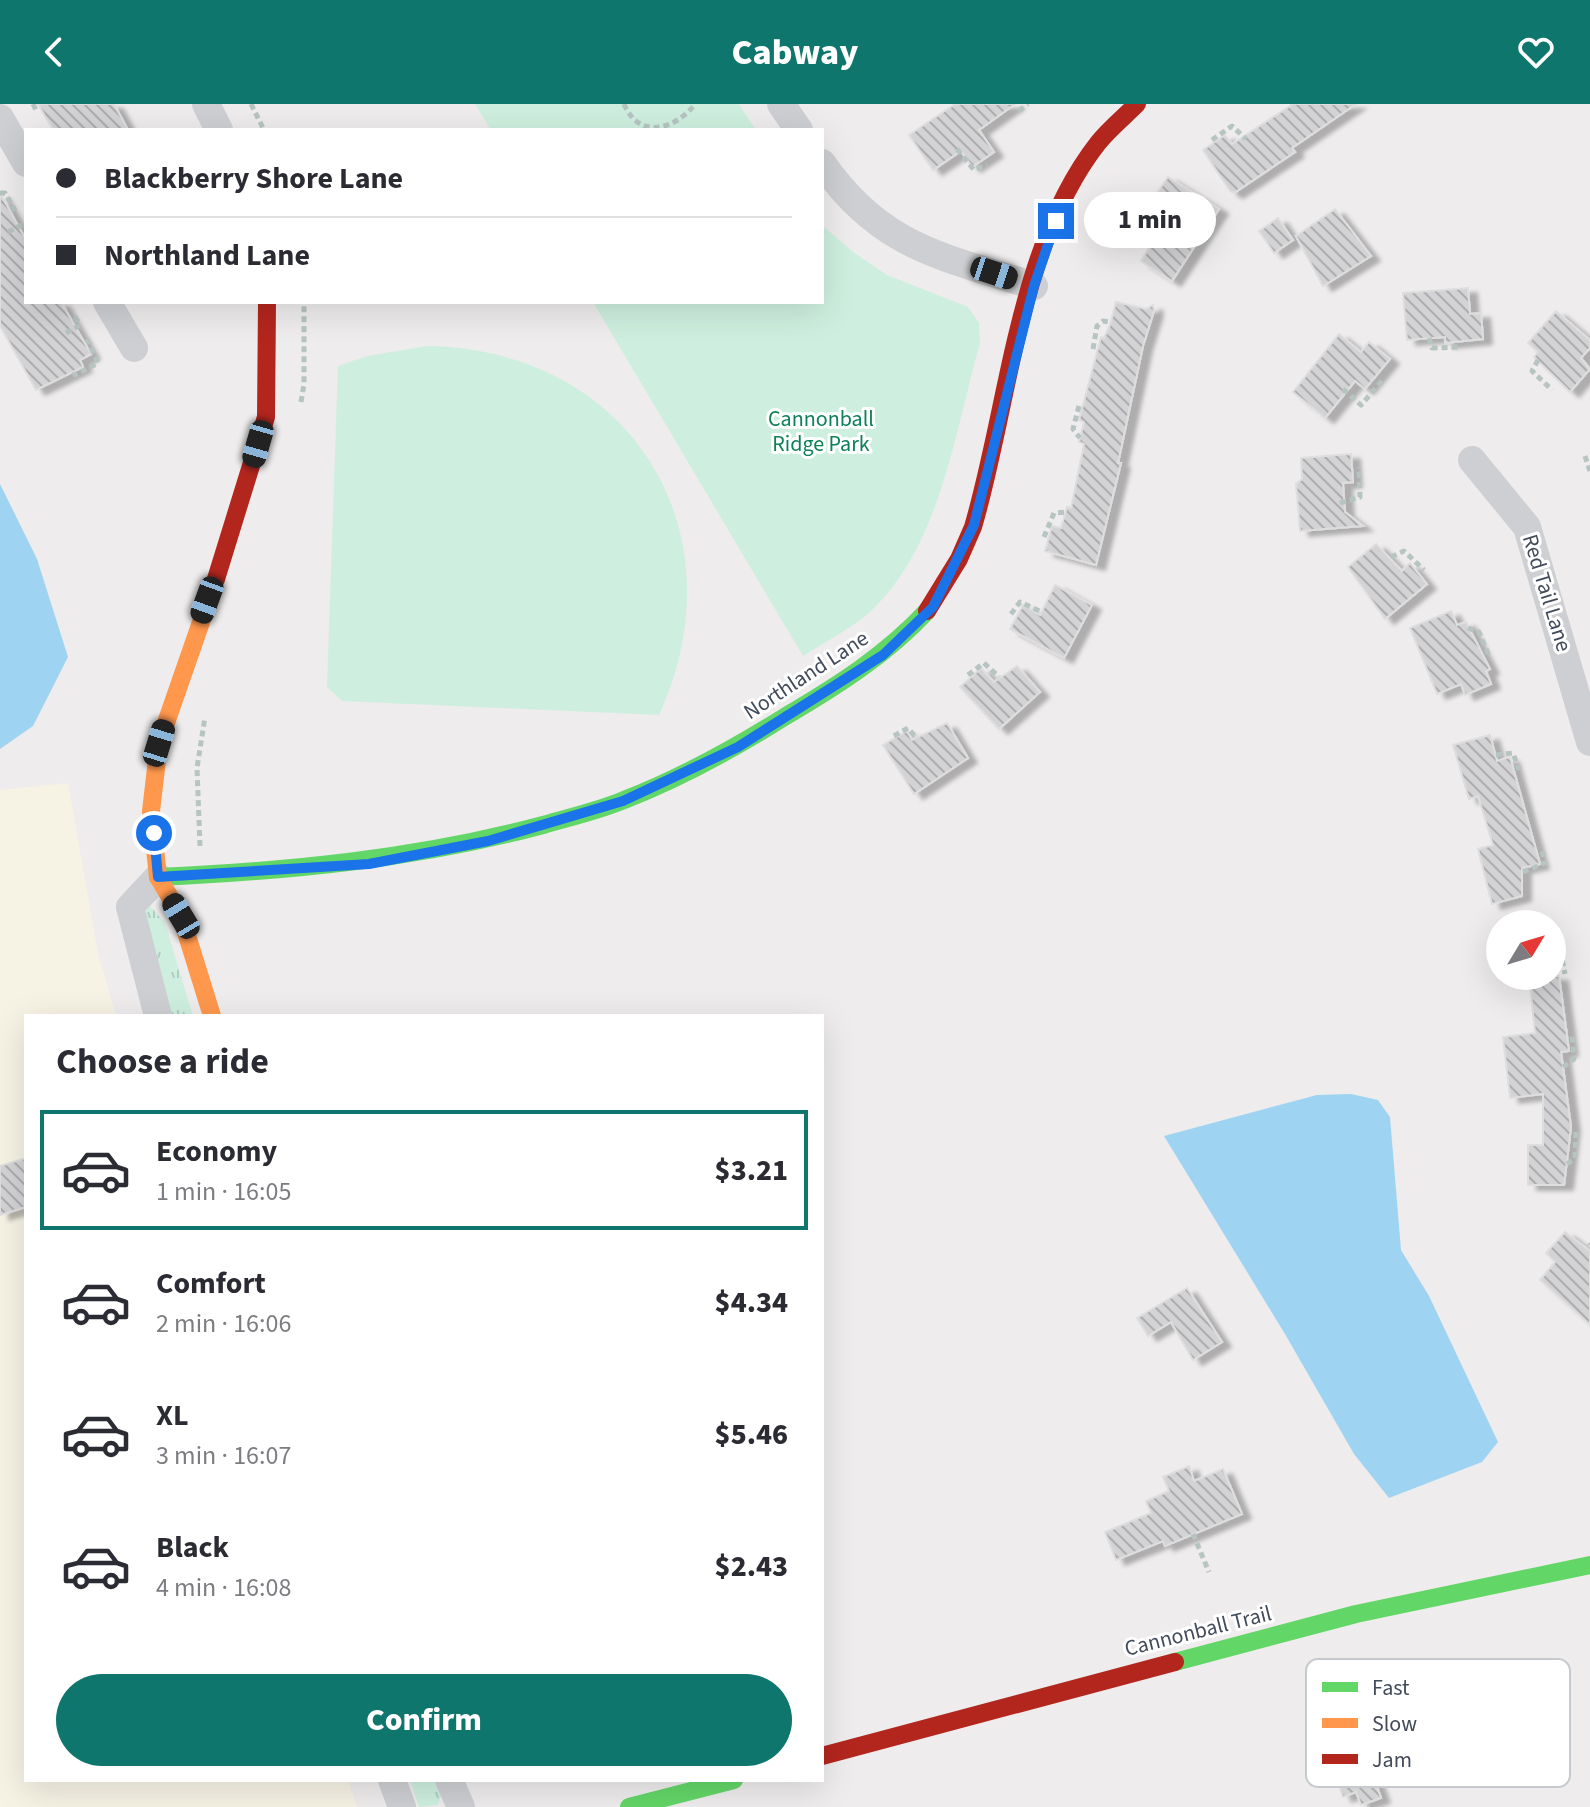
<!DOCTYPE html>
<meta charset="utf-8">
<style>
body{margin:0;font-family:"Source Sans 3",sans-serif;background:#f2f2f3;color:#2b2b33;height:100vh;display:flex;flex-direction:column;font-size:30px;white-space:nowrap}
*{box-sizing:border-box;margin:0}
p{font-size:26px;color:#7c7c81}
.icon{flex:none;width:44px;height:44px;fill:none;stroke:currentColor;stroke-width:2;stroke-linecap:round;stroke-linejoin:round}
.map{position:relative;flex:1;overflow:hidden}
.side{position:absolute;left:24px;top:910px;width:800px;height:768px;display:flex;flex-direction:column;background:#fff;border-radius:0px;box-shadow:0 8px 32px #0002}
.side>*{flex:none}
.hud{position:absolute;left:24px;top:24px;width:800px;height:176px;border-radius:0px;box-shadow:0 8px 32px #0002;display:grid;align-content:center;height:176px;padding:0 32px;background:#fff}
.needle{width:52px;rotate:52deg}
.controls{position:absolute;left:1486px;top:806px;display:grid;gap:16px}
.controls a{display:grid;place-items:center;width:80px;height:80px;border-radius:50%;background:#fff;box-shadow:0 8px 32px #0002;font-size:40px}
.end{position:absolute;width:36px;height:36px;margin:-18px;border:10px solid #1a73e8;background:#fff;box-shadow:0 0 0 4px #fff}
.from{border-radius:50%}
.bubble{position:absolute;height:56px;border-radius:28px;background:#fff;box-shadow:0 8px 32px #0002;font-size:26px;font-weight:800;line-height:56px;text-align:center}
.car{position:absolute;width:24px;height:48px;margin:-24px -12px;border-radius:10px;box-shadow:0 0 6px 2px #0007;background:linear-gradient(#222 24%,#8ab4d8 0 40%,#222 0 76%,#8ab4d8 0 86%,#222 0)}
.hud b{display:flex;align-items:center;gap:28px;height:76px;font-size:30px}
.hud b+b{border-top:2px solid #e1e1e2}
.hud i{width:20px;height:20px;background:#2b2b33}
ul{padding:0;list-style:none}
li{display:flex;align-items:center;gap:24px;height:120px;margin:0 16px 12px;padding:0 16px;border:4px solid transparent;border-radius:0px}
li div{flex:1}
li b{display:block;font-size:30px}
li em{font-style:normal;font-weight:800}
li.active{border-color:#0f766e}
li>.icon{width:72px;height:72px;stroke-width:1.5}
h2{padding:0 32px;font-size:36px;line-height:96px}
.action{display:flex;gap:16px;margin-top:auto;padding:16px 32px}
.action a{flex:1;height:92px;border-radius:48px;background:#0f766e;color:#fff;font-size:32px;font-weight:800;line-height:92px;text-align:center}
header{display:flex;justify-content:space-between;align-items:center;height:104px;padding:0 32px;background:#0f766e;color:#fff;font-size:36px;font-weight:800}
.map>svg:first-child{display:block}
.commercial{fill:#f6f3e5}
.grass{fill:url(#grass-tufts)}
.park{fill:#ceefdf}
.water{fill:#9ed4f2}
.building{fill:url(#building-back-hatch);stroke:#dededf;stroke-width:2;filter:url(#shadow)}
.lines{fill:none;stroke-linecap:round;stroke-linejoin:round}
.path{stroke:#b6c4c2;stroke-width:5;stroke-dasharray:6 4;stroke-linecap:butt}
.street{stroke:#cdcfd2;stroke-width:28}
.fast{stroke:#63d668;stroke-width:18}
.slow{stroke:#ff974d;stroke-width:18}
.jam{stroke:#b3261e;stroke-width:18}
.route{stroke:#1a73e8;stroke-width:10}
.labels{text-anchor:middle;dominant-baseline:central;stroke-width:6;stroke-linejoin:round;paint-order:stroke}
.park-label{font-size:22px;fill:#0d8158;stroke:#fff}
.street-label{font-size:22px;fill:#424b5a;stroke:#fff}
.key{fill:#fff;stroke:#c6c9ce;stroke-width:2}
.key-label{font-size:22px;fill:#424b5a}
</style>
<header><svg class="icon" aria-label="back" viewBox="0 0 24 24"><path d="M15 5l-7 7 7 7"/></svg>Cabway<svg class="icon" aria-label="heart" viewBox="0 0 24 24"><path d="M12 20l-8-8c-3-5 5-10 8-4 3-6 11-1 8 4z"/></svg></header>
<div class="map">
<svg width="1590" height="1703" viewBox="0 0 1590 1703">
<defs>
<pattern id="grass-tufts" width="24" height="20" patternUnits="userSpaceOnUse" patternTransform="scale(2)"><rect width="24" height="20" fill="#ceefdf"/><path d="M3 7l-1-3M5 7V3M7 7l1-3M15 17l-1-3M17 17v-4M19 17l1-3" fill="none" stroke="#b2cec2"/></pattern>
<pattern id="building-back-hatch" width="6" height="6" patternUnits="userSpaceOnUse" patternTransform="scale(2)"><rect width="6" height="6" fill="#d3d3d5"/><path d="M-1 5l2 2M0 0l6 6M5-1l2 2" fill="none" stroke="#adadb0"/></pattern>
<filter id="shadow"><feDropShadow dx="9" dy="5" stdDeviation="2" flood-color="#0004"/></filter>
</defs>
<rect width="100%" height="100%" fill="#eeecec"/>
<!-- commercial -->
<polygon class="commercial" points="68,679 98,849 116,912 26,912 26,1676 348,1676 357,1703 0,1703 0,686"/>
<!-- grass -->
<g class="grass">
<polygon points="150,802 165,819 193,912 168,912 144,810"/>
<polygon points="410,1676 434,1676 441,1692 438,1701 419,1703"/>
</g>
<!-- park -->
<g class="park">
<polygon points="475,0 739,0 756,26 491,26"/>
<path d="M822,121l31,27 34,23 81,32 11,16 1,20c-25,88 -39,199 -106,265 -19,19 -48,33 -71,48l-210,-354h229z"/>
<path d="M427,242c203,3 316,185 232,369l-317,-14 -15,-14 11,-321 29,-10z"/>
</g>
<!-- water -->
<g class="water">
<polygon points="0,380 37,455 68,553 33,622 0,645"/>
<polygon points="1351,990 1378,996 1390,1013 1401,1146 1429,1192 1498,1338 1482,1358 1389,1394 1354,1350 1285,1230 1164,1032 1317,991"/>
</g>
<!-- building -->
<g class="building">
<polygon points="38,0 114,0 128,26 53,26"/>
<polygon points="955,0 1015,0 979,26 994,48 972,63 961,47 933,66 909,31"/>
<polygon points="1293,0 1356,0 1292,44 1295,48 1234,89 1230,87 1203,46 1225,31 1232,40"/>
<polygon points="1168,73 1219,105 1172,177 1141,157 1150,142 1147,140 1153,130 1150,127 1158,114 1145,106"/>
<polygon points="0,89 26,136 26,198 61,198 91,250 80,256 83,263 36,286 0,222"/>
<polygon points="1335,105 1371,152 1323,182 1296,132"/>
<polygon points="1278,114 1293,136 1274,149 1259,127"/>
<polygon points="1468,184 1470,210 1481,209 1483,235 1445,239 1445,233 1407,236 1403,189"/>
<polygon points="1116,198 1146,205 1153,201 1154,207 1143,242 1118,359 1121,359 1096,461 1045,447 1052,422 1061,424 1067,403 1071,404 1084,340 1079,338 1084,318 1079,316 1101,233 1104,234 1110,221"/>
<polygon points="1556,207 1590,236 1590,244 1581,254 1590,265 1570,288 1534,253 1538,248 1528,239"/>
<polygon points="1339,230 1361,248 1369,238 1390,255 1365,285 1355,277 1325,314 1293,288"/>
<polygon points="1351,350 1353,378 1343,379 1345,408 1363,422 1300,427 1296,380 1302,375 1301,354"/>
<polygon points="1376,440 1402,467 1410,459 1427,480 1385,515 1348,463"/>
<polygon points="1055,481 1092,501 1064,554 1010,525 1023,501 1040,511"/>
<polygon points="1451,507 1457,521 1466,518 1490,565 1486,567 1491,580 1465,591 1461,580 1437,590 1410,524"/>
<polygon points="1017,562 1040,588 999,625 960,583 981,564 994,578"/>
<polygon points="947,619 968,654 914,690 883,641 907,627 912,636"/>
<polygon points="1490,631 1497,657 1510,653 1540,760 1522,764 1522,792 1492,800 1478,745 1493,741 1478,692 1469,695 1453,641"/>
<polygon points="1529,872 1559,872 1569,947 1561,948 1571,1023 1564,1081 1528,1081 1528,1041 1543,1041 1543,990 1510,994 1503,933 1535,929"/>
<polygon points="26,1054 26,1103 0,1111 0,1062"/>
<polygon points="1565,1128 1590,1147 1590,1221 1540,1176 1555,1158 1546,1149"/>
<polygon points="1187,1184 1222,1238 1193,1256 1171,1218 1148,1232 1137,1214"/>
<polygon points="1189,1362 1194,1377 1223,1365 1242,1410 1165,1442 1163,1437 1116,1456 1105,1428 1151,1409 1146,1397 1169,1387 1163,1373"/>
<polygon points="1385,1627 1397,1661 1372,1669 1381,1694 1361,1701 1356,1688 1343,1693 1327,1648"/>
</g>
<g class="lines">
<!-- path -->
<g class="path">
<polyline points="33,0 36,6"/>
<polyline points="251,0 264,26"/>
<path d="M624,0c15,36 51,26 71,0"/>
<polyline points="1019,7 1028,0"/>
<polyline points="1212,36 1232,22 1246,35"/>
<polyline points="957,45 974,66 987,61"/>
<polyline points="0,89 5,89 15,107"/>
<polyline points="8,128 24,120 26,123"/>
<polyline points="66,229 80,221 73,210"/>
<polyline points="1429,234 1432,244 1459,243"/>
<polyline points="1093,245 1097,222 1103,217 1110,218"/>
<polyline points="1538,256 1532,267 1552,286"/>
<polyline points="74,268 75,271 98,259 87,235"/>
<polyline points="1343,285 1361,301 1382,277"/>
<polyline points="301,298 304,280 304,198"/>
<polyline points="1079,302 1073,325 1080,334"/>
<polyline points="1585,352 1590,367"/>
<polyline points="1340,399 1360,393 1359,363"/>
<polyline points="1044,433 1054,409 1066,408"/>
<polyline points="1391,453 1404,447 1424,466"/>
<polyline points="1011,510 1020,498 1042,508"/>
<polyline points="1468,524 1479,528 1489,552"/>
<polyline points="968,571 984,559 999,573"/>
<polyline points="894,632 908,624 917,635"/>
<polyline points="1496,651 1513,649 1519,666"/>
<polyline points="200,742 197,664 205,613"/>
<polyline points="1523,768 1545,759 1541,743"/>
<polyline points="1552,842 1560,845 1565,870"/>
<polyline points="1563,963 1574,955 1572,930"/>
<polyline points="1567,1060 1575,1054 1576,1028"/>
<polyline points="1589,1139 1590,1140"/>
<polyline points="1193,1430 1209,1468"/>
<polyline points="1337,1644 1334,1637 1372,1622"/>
</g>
<!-- street -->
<g class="street">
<polyline points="206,0 219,26"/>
<polyline points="781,0 799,26"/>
<polyline points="0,14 26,59"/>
<path d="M822,59c59,85 120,93 212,123"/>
<polyline points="107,198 134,244"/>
<polyline points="1472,356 1527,423 1590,638"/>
<polyline points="158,912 130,803 158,773"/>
<polyline points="392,1676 402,1703"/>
<polyline points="449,1676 461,1703"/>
</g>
<!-- fast -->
<g class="fast">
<path d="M158,773c131,-6 258,-18 385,-52 27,-8 55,-14 81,-25 57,-22 111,-52 162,-84 51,-30 100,-61 141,-105"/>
<polyline points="1175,1558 1356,1510 1590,1461"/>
<polyline points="629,1703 734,1676"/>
</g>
<!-- slow -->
<polyline class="slow" points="212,912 181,812 158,773 151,707 159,639 216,475"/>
<!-- jam -->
<g class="jam">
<polyline points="216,475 266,313 267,198"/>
<path d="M927,507l32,-52 14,-32c36,-122 45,-282 125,-384 11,-14 26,-26 39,-39"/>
<polyline points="822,1652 1175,1558"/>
</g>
</g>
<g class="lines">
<!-- route -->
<polyline class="route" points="154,729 158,773 369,760 488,737 623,697 738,643 883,551 933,503 974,421 1034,182 1056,117"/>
</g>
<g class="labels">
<!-- park labels -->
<g class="park-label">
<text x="821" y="315">Cannonball<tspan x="821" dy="25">Ridge Park</tspan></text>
</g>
<!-- street labels -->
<g class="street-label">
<text transform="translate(1547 489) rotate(73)">Red Tail Lane</text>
<text transform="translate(806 571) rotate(-33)">Northland Lane</text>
<text transform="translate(1198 1527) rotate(-14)">Cannonball Trail</text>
</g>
</g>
<!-- legend -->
<rect x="1306" y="1555" width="264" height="128" rx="12" class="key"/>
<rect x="1322" y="1578" width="36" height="10" fill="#63d668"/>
<rect x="1322" y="1614" width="36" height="10" fill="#ff974d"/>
<rect x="1322" y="1650" width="36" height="10" fill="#b3261e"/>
<g class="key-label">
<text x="1372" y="1591">Fast</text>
<text x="1372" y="1627">Slow</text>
<text x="1372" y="1663">Jam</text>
</g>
</svg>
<div class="controls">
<a><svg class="needle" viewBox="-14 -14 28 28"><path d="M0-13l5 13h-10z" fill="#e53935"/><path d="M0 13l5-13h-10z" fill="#7c7c81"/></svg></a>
</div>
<i class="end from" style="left:154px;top:729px"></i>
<i class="end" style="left:1056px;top:117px"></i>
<div class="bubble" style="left:1084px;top:88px;width:132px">1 min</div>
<i class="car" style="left:994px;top:169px;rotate:108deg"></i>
<i class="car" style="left:258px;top:340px;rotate:196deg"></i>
<i class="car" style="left:207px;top:496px;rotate:200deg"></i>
<i class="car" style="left:159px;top:639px;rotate:17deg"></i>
<i class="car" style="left:181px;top:812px;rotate:329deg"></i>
<div class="hud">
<b><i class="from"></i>Blackberry Shore Lane</b>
<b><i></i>Northland Lane</b>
</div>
<section class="side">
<h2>Choose a ride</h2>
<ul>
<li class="active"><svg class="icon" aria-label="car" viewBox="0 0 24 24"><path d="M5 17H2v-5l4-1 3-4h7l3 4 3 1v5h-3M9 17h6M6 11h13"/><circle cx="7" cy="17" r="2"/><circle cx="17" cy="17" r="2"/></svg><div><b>Economy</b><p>1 min · 16:05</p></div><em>$3.21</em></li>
<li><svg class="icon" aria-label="car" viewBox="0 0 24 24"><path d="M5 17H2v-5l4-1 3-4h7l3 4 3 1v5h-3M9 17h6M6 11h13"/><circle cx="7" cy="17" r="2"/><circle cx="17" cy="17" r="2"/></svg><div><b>Comfort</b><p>2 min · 16:06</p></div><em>$4.34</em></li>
<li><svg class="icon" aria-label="car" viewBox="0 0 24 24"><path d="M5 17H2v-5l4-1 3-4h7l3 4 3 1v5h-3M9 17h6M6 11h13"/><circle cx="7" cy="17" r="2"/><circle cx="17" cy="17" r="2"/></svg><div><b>XL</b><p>3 min · 16:07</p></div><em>$5.46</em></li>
<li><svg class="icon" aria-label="car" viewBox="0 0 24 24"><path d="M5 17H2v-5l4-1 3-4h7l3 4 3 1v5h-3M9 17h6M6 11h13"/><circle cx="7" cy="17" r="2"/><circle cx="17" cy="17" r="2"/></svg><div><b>Black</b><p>4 min · 16:08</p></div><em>$2.43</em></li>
</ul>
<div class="action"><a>Confirm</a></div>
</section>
</div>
